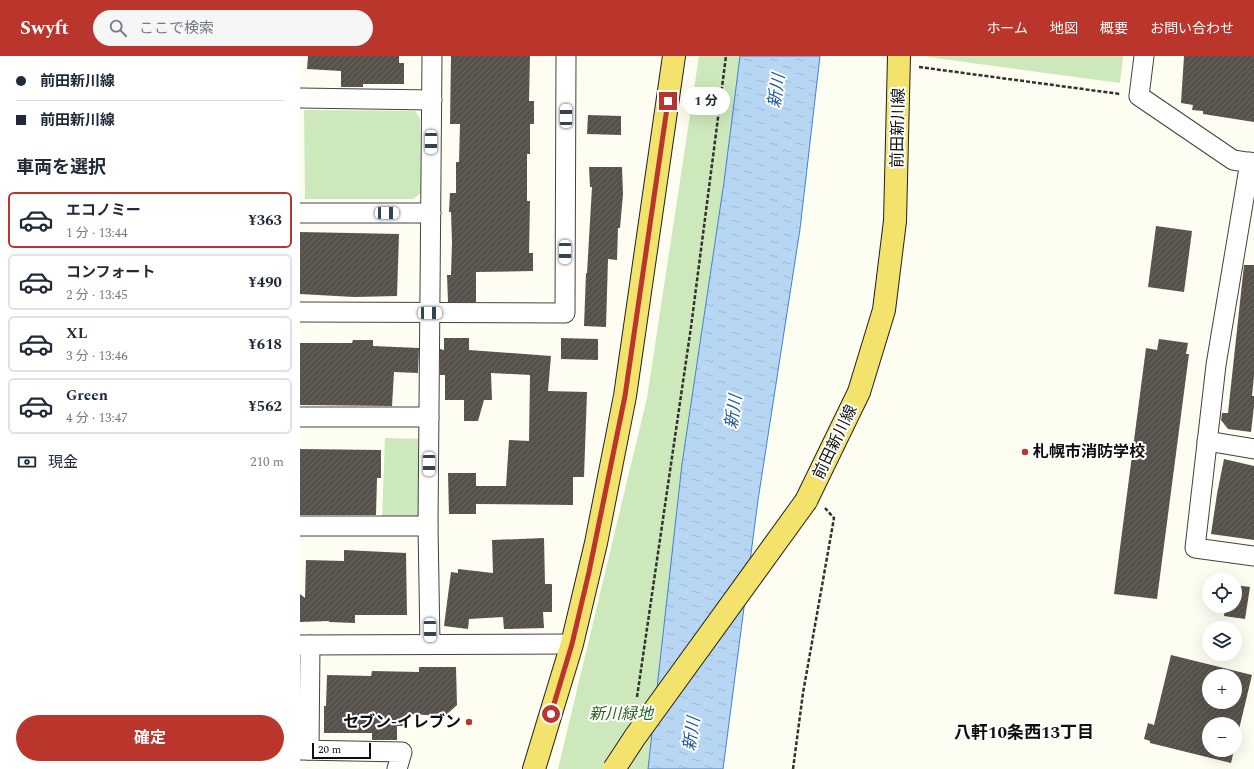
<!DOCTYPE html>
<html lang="ja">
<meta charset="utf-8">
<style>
body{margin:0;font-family:Spectral,"Noto Sans JP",serif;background:#f6f6f7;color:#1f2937;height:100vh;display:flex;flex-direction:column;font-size:15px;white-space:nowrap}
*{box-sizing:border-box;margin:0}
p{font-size:13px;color:#747a83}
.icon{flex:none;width:22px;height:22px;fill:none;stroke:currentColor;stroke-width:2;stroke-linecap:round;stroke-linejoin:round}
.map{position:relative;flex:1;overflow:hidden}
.panel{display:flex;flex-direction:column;background:#fff;width:300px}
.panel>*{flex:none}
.top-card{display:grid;align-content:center;height:88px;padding:0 16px;background:#fff}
.fabs{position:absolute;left:902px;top:517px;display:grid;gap:8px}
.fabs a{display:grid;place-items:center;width:40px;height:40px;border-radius:50%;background:#fff;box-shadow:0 4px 16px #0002;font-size:20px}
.scale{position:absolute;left:12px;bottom:10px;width:59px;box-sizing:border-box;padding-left:4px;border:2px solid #0f0f0f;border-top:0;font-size:11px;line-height:14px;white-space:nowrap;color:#0f0f0f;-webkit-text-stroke:3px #fff;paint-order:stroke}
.end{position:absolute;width:18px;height:18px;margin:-9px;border:5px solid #ba352b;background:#fff;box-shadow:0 0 0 2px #fff}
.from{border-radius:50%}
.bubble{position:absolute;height:28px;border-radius:14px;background:#fff;box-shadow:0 4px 16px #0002;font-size:13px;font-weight:700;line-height:28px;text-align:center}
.car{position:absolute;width:12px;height:24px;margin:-12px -6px;border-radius:5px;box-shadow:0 0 3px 1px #0007;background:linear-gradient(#fff 24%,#345 0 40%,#fff 0 76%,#345 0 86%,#fff 0)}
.top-card b{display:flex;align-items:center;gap:14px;height:38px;font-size:15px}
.top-card b+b{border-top:1px solid #e0e1e3}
.top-card i{width:10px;height:10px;background:#1f2937}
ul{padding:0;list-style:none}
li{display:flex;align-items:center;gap:12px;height:56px;margin:0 8px 6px;padding:0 8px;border:2px solid #e0e1e3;border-radius:6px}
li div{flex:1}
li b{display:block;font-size:15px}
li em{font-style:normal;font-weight:700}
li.current{border-color:#ba352b}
li>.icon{width:36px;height:36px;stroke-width:1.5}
h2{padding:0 16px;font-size:18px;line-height:48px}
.pay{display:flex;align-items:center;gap:10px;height:44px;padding:0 16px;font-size:15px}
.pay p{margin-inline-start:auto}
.cta{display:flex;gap:8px;margin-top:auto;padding:8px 16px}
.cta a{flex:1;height:46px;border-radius:24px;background:#ba352b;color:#fff;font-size:16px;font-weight:700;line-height:46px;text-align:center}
header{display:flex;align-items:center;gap:24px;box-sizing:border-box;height:56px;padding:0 20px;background:#ba352b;color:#fff}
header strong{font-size:19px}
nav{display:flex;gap:22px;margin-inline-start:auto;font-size:14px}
.search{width:280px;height:36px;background:#f6f6f7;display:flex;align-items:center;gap:10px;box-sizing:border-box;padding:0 14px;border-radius:22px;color:#747a83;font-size:15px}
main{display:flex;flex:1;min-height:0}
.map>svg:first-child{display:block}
.park{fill:#cde8bb}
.water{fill:url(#water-ripples);stroke:#4183c8}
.building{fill:url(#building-hatch);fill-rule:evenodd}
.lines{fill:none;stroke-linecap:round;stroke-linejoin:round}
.street-casing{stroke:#424242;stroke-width:21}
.primary-casing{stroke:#202020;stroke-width:24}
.path{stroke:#313131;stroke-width:2.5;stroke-dasharray:4 2;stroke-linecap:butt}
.street{stroke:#fff;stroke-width:19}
.primary{stroke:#f3e26c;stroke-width:22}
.primary-bridge-casing{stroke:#202020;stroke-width:24;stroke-linecap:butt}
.primary-bridge{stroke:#f3e26c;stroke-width:22}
.route{stroke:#ba352b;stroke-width:5}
.poi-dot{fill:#ba352b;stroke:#fff;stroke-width:1.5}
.labels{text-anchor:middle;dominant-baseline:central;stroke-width:4;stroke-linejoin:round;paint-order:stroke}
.street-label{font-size:16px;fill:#0f0f0f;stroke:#fff}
.poi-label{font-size:16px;font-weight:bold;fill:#0f0f0f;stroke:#fff;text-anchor:start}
.park-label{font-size:16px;font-style:italic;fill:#276421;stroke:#fff}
.water-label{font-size:17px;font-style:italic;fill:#1c559c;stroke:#fff}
.neighbourhood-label{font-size:17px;font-weight:bold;fill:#0f0f0f;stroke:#fff}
</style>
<header>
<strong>Swyft</strong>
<div class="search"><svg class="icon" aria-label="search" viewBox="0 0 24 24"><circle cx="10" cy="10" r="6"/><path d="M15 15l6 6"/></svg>ここで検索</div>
<nav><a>ホーム</a><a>地図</a><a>概要</a><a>お問い合わせ</a></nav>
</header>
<main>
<section class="panel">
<div class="top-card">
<b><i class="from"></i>前田新川線</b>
<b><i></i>前田新川線</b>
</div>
<h2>車両を選択</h2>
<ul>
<li class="current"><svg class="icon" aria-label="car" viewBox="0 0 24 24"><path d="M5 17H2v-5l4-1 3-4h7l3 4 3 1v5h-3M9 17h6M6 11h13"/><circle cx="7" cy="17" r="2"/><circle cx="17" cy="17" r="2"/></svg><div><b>エコノミー</b><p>1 分 · 13:44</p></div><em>¥363</em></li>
<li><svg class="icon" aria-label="car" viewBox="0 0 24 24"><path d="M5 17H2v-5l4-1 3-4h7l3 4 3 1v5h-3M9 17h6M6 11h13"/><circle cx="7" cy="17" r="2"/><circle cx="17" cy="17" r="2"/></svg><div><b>コンフォート</b><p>2 分 · 13:45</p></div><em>¥490</em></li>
<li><svg class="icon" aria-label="car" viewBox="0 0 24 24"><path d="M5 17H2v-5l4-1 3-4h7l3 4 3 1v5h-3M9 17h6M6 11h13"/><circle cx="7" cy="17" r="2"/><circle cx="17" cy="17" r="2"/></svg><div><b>XL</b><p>3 分 · 13:46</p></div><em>¥618</em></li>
<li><svg class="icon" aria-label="car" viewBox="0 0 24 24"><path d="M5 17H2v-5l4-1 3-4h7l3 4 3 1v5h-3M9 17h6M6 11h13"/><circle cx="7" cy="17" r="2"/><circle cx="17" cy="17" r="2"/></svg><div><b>Green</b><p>4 分 · 13:47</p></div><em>¥562</em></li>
</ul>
<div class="pay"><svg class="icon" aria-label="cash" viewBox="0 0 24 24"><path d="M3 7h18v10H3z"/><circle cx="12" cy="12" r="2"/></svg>現金<p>210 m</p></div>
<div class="cta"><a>確定</a></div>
</section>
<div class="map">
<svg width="954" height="713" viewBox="0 0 954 713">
<defs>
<pattern id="water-ripples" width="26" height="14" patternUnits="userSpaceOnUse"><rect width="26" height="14" fill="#b7d6f4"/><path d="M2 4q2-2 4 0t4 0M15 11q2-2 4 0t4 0" fill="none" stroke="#9cb6d0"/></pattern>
<pattern id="building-hatch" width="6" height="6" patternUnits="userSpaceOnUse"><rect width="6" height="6" fill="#57514b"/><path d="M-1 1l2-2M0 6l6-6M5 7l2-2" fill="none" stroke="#6a6561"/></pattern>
</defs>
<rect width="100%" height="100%" fill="#fefdf1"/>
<!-- park -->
<g class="park">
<polygon points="399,0 471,0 364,713 258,713 347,342"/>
<polygon points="629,0 823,0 820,27 628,1"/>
<polygon points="4,54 115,55 120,62 121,137 113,143 5,143"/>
<polygon points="85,382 124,383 123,465 82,464"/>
</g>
<!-- water -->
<polygon class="water" points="440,0 520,0 500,173 458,444 423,713 348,713 382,408 424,126"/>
<!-- building -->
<g class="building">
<polygon points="8,0 99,0 99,7 104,7 104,28 63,28 63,31 41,31 41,15 7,13"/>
<polygon points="151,0 230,0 229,45 234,45 234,68 230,68 230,98 227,98 227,145 230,145 229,197 233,197 233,215 176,216 176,246 148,246 147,219 151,219 152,186 151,156 149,156 150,137 156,137 156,106 159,106 160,68 150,68"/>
<polygon points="884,0 954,0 954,66 903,58 903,55 892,54 893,49 881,47"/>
<polygon points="288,59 321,60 321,79 287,78"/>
<polygon points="289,111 322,111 323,138 320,172 318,172 317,204 308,203 306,271 284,270 286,217 287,217 292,131 290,131"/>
<polygon points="856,170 892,175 884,236 848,231"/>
<polygon points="0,176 99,178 97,240 54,241 0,238"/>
<polygon points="944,209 954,209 954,320 952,340 954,340 954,350 951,376 928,373 921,364 922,357 928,357"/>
<polygon points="144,282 169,282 169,294 251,300 248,335 287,336 284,421 273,421 273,449 176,448 176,458 149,458 148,417 176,417 176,430 206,430 209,384 229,385 230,319 191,317 192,344 184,344 178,365 164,365 164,344 145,344 145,319 140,319 140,293 144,294"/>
<polygon points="261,282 298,283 298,304 261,303"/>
<polygon points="859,283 888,287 886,298 889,298 857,543 814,538 846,292 857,294"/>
<polygon points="53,284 73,284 73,290 119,292 118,317 94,316 92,350 0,349 0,287 52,287"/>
<polygon points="0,393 81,394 81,422 77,422 76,459 0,459"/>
<polygon points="924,403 954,410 954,484 911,478 917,438"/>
<polygon points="244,482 245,528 252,528 252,556 243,556 244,572 204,573 203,561 169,563 168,573 144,570 151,516 158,517 158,513 193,517 192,484"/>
<polygon points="44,494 106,497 107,559 55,559 55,567 29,566 29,565 0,566 0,538 5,542 6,504 44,505"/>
<polygon points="935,529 950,531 945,563 924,560 925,550 935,550"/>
<path d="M871,599l81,20 -17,71v-22h-26v26h25l-3,13 -81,-20v-2l-6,-2 4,-16 6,2zM909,620h26v26h-26z"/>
<polygon points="119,611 156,611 157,649 145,660 108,658 108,670 97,670 97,684 72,684 72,677 24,677 24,650 26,650 27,619 71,620 72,615 119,616"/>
</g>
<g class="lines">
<!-- street casing -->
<g class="street-casing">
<g id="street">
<polyline points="844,0 839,40 933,104 954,107"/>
<polyline points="0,42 132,44"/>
<polyline points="950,106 916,309 895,492 954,500"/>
<polyline points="0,157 131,157"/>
<polyline points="0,256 265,257 266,0"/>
<polyline points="0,361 129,361"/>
<polyline points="907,385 954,393"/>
<polyline points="0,470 128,470"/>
<polyline points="130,588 128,470 132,0"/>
<polyline points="0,589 272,588"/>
<polyline points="0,694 102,696 97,713"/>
<polyline points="9,694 10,589"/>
</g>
</g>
<!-- primary casing -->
<g class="primary-casing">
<g id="primary">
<polyline points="506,445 559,336 584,254 595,165 599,0"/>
<polyline points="234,713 272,588 296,487 325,340 374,0"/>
</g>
</g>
<!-- path -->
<g class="path">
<polyline points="619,11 820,38"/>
<polyline points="337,641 391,271 426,0"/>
<polyline points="493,713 503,637 534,462 525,452"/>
</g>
<!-- street -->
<use href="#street" class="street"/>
<!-- primary -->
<use href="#primary" class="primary"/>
<!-- primary-bridge casing -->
<g class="primary-bridge-casing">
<polyline id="primary-bridge" points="314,713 335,681 506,445"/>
</g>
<!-- primary-bridge -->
<use href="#primary-bridge" class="primary-bridge"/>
</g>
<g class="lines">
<!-- route -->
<polyline class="route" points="251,658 272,588 289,516 325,340 368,45"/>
</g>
<!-- markers -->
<g class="poi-dot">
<circle cx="725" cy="396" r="4"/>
<circle cx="169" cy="666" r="4"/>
</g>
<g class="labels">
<!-- street labels -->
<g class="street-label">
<text transform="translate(598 72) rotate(-89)">前田新川線</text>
<text transform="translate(535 386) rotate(-64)">前田新川線</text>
</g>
<!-- poi labels -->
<g class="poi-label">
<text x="733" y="396">札幌市消防学校</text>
<text x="161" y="666" text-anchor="end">セブン-イレブン</text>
</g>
<!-- park labels -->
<g class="park-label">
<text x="321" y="658">新川緑地</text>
</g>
<!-- water labels -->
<g class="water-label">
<text transform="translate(477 35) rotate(-82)">新川</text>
<text transform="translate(434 356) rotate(-82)">新川</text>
<text transform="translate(392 678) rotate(-82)">新川</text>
</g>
<!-- neighbourhood labels -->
<g class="neighbourhood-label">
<text x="724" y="677">八軒10条西13丁目</text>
</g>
</g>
</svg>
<div class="fabs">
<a><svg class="icon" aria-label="locate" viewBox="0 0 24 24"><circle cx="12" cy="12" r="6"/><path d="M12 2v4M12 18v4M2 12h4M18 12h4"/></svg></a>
<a><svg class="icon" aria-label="layers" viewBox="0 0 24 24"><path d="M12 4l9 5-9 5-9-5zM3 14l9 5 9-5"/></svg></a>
<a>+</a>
<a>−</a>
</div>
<div class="scale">20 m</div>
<i class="end from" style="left:251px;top:658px"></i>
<i class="end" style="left:368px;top:45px"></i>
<div class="bubble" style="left:382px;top:31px;width:48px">1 分</div>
<i class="car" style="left:266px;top:60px;rotate:0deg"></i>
<i class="car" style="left:131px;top:86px;rotate:180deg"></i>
<i class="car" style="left:87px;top:157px;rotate:90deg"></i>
<i class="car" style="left:265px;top:196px;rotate:180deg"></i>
<i class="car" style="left:130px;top:257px;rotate:90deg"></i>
<i class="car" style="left:129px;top:408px;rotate:180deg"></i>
<i class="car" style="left:130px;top:574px;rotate:179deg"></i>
</div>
</main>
